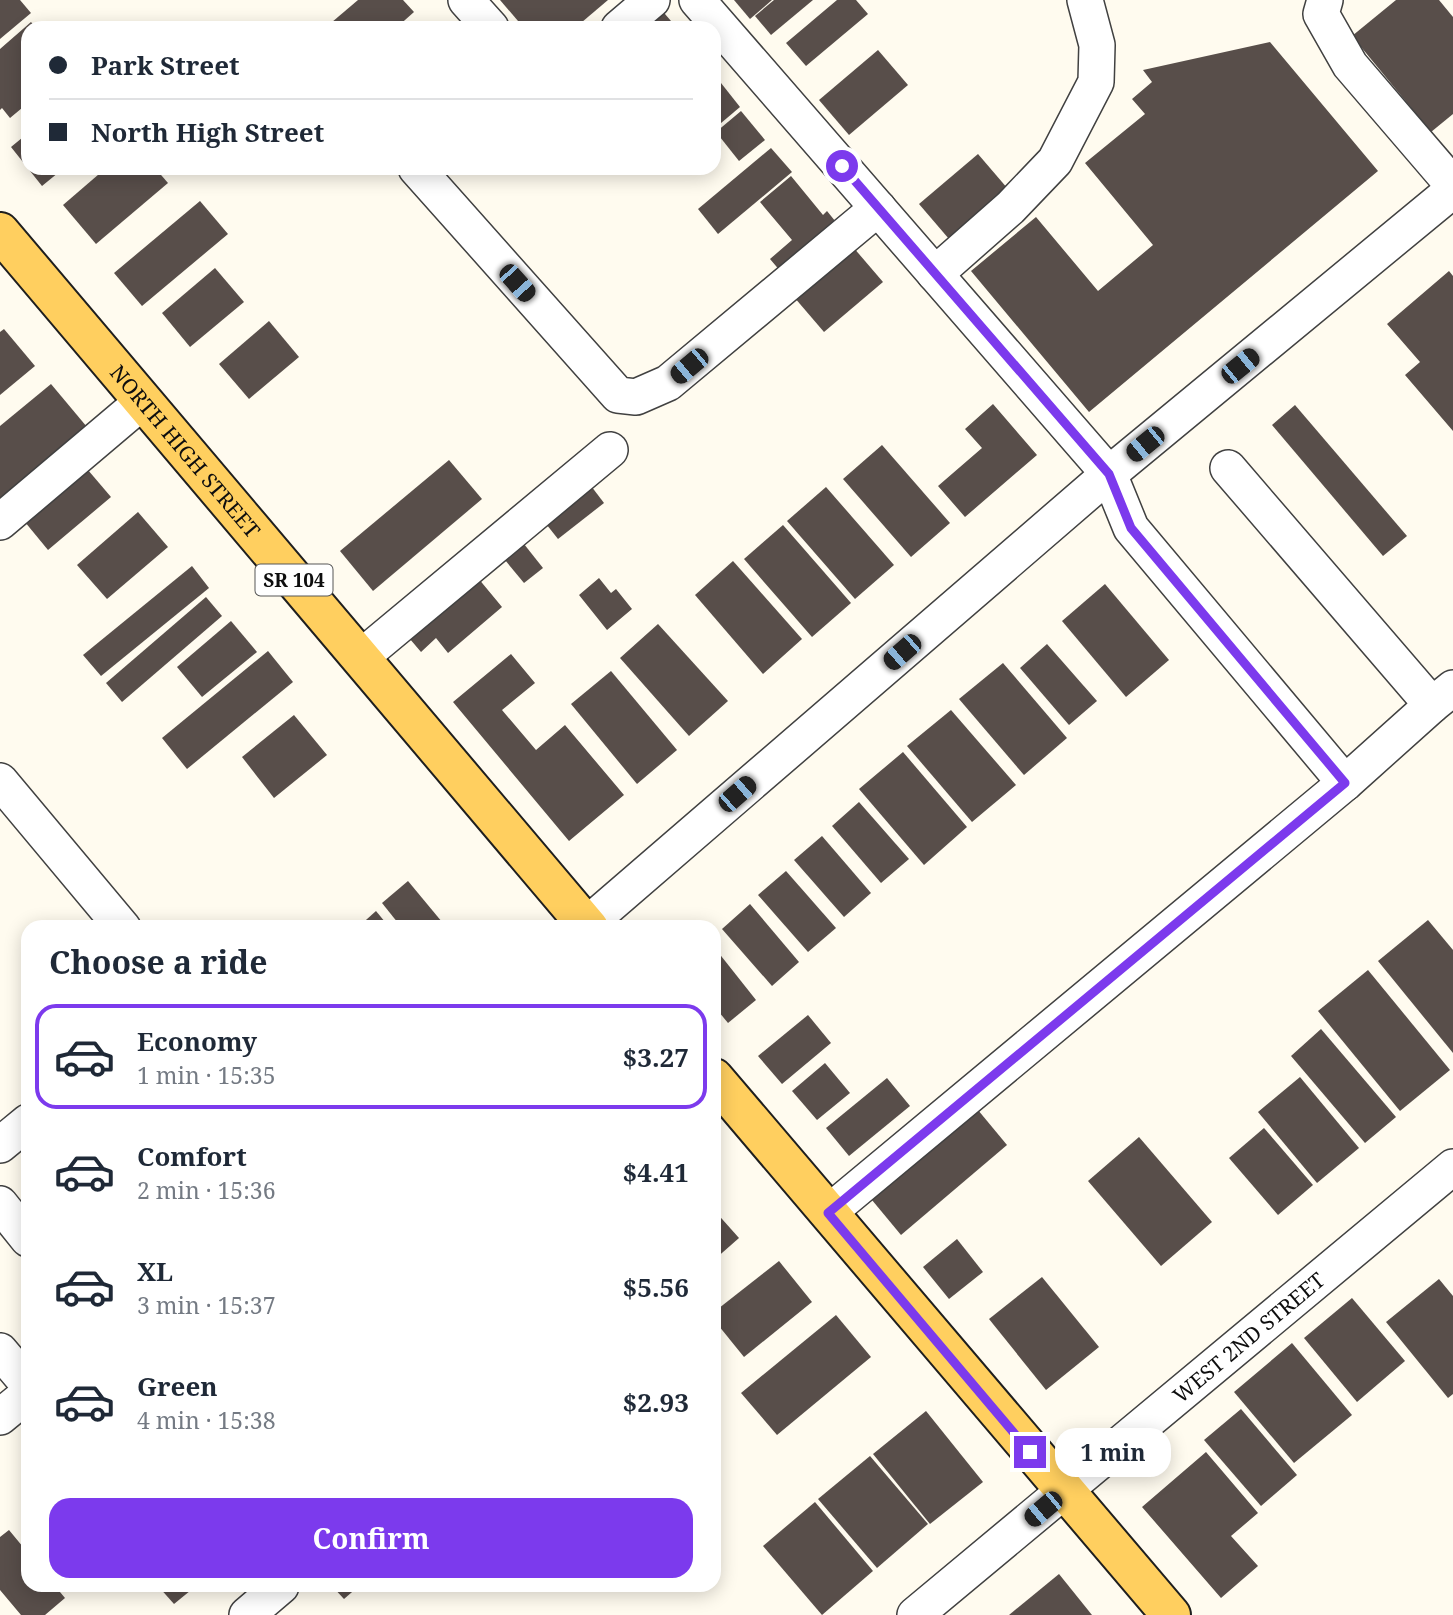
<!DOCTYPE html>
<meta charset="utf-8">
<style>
body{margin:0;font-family:"Noto Serif",serif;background:#f2f2f3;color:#1f2937;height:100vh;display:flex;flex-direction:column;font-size:26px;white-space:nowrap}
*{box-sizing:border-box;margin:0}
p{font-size:23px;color:#747a83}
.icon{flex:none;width:38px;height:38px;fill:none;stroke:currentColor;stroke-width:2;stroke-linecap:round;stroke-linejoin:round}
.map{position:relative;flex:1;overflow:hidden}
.drawer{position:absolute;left:21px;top:920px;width:700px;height:672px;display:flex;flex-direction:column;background:#fff;border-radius:21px;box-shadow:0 4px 18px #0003}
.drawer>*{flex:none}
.guide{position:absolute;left:21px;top:21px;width:700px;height:154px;border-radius:21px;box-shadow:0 4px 18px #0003;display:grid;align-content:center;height:154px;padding:0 28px;background:#fff}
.end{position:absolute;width:32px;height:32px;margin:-16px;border:9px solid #7c3aed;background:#fff;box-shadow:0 0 0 4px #fff}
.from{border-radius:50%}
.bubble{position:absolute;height:49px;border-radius:21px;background:#fff;box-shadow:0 4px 18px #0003;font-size:23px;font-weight:700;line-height:49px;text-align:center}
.car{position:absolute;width:21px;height:42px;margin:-21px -10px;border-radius:9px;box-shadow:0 0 5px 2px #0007;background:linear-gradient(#222 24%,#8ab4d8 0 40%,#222 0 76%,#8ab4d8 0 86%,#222 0)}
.guide b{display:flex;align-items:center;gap:24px;height:66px;font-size:26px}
.guide b+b{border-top:2px solid #e0e1e3}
.guide i{width:18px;height:18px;background:#1f2937}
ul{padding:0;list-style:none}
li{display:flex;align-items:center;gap:21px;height:105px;margin:0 14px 10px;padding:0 14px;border:4px solid transparent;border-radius:21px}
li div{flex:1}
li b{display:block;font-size:26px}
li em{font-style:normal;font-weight:700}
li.active{border-color:#7c3aed}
li>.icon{width:63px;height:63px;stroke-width:1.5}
h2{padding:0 28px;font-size:32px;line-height:84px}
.cta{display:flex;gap:14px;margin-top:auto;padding:14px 28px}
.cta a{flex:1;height:80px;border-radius:21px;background:#7c3aed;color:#fff;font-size:28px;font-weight:700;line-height:80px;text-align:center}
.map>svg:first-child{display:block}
.building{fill:#584e4a}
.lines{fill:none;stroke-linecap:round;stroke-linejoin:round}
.minor-casing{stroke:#414141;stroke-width:38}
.major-casing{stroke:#1f1f1f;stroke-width:42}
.minor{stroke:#fff;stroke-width:35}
.major{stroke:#ffcf5f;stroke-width:38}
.route{stroke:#7c3aed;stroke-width:9}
.labels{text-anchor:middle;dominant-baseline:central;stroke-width:7;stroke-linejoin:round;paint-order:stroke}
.shield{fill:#fff;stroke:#565656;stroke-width:2}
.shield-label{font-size:19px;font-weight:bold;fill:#0e0e0e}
.street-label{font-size:21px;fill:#0e0e0e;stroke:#fff}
</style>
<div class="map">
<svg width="1453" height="1615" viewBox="0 0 1453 1615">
<rect width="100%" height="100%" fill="#fffbef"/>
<!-- building -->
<g class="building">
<polygon points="0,0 20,0 31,13 0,39"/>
<polygon points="358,0 403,0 414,12 396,28 325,28"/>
<polygon points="500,0 608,0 575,28 524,28"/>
<polygon points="734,0 772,0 750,19"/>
<polygon points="774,0 813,0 771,35 755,16"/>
<polygon points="837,0 856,0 868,14 806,66 786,43"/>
<polygon points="1396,0 1439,0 1453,17 1453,114 1431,132 1352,36"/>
<polygon points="659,7 677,28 634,28"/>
<polygon points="31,22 36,28 28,28 28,103 10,118 2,108 0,110 0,49"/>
<polygon points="1270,42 1378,171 1089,412 971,271 1036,217 1098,291 1153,245 1085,163 1145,114 1132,99 1152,82 1143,70"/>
<polygon points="878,50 908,85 849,135 819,100"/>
<polygon points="721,83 740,107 714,129 714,89"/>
<polygon points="741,111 765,140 739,161 716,132"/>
<polygon points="28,133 28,168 64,168 42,186 11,147"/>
<polygon points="771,148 792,172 718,234 698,209"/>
<polygon points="978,154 1008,189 949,239 919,204"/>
<polygon points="106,168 155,168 168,183 96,244 63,205"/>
<polygon points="791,176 823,215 827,211 844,232 787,279 770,259 792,240 760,202"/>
<polygon points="200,201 228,234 142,306 114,273"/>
<polygon points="853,247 883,282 824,332 794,297"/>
<polygon points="215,268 244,302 190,347 162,313"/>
<polygon points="1449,271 1453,276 1453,431 1405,375 1420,362 1387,324"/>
<polygon points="269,321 299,357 249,399 219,364"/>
<polygon points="4,329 35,366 0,395 0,332"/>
<polygon points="51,384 87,427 0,498 0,426"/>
<polygon points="993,404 1037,455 965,517 938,486 982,448 965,429"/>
<polygon points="1295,405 1407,536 1383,556 1272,425"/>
<polygon points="882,445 950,523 911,557 843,479"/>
<polygon points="449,460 482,499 373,591 340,551"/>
<polygon points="82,463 111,497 48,550 20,516"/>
<polygon points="585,478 604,503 558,539 539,515"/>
<polygon points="826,487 894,565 855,599 787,521"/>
<polygon points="138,512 168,547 107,599 77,565"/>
<polygon points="783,525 851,603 812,637 744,559"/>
<polygon points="520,539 543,568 524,583 500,554"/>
<polygon points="733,561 802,639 763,674 695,595"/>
<polygon points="192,566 209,588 101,676 83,655"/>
<polygon points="473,572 502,607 448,653 436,638 421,652 404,632"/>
<polygon points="599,578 611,593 616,589 632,609 607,630 579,595"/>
<polygon points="1105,584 1169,660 1126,697 1062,621"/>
<polygon points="206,597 222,616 122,702 106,683"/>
<polygon points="231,621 257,652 202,697 177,667"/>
<polygon points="658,624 728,701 689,736 620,658"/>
<polygon points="1047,644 1097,701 1069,725 1020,668"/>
<polygon points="268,651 293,682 187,769 162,738"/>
<polygon points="511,654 535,683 502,710 536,750 565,725 624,795 569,841 453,702"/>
<polygon points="1003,663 1067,738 1024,775 959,699"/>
<polygon points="611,671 677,750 637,784 571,704"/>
<polygon points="951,710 1016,785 972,822 907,746"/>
<polygon points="294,715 327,755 274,798 242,757"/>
<polygon points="903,752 967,827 924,865 859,789"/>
<polygon points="859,802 909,859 881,883 832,826"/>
<polygon points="822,836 871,893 844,917 794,860"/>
<polygon points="786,871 836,928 808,952 758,895"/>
<polygon points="408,881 447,928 402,928 382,903"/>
<polygon points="750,904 799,962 772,986 722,929"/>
<polygon points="376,911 390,928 357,928"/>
<polygon points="1428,920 1453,950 1453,1053 1378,961"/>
<polygon points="714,947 756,1000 728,1023 714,1006"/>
<polygon points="1368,970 1450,1070 1400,1111 1318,1011"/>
<polygon points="808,1015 831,1043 782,1084 758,1056"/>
<polygon points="1321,1029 1396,1117 1365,1143 1291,1056"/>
<polygon points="825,1063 850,1093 817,1120 792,1091"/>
<polygon points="1300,1077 1359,1148 1317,1183 1258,1112"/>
<polygon points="887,1078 910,1106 849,1156 826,1128"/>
<polygon points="973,1104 1007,1145 901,1235 867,1194"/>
<polygon points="1264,1128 1313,1185 1278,1215 1229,1158"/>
<polygon points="1139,1137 1212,1222 1161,1266 1088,1181"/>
<polygon points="714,1210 739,1238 714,1260"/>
<polygon points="957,1239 983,1272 949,1299 923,1267"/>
<polygon points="779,1261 812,1302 744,1357 714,1320 714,1312"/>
<polygon points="1042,1277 1099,1347 1046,1390 989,1319"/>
<polygon points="1439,1279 1453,1296 1453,1394 1448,1398 1386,1322"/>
<polygon points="1352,1298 1405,1361 1357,1402 1304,1338"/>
<polygon points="836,1315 871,1357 777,1435 741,1393"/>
<polygon points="1292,1343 1352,1415 1294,1463 1234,1392"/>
<polygon points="1241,1409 1297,1475 1261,1506 1204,1440"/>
<polygon points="926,1411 983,1482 930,1524 873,1454"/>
<polygon points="1206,1452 1258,1513 1231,1536 1258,1566 1221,1598 1142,1507"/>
<polygon points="870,1456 928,1524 877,1568 818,1499"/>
<polygon points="815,1502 873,1571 822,1615 763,1546"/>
<polygon points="9,1530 28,1553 28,1586 55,1586 65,1598 45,1615 21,1615 0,1590 0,1537"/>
<polygon points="1059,1574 1092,1615 1009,1615"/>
<polygon points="158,1586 196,1586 174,1604"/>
<polygon points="332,1586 359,1586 344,1599"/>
</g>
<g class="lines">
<!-- minor casing -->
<g class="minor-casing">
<g id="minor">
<polyline points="466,0 491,28"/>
<polyline points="697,0 1109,474 1131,528 1345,783"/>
<polyline points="1325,0 1321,14 1350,65 1453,185"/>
<polyline points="619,28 652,0"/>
<polyline points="416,168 618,395 636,397 668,383 878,208"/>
<polyline points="935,274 1010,208 1055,161 1096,82 1097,45 1085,0"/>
<polyline points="1228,468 1432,705 1453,688"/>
<polyline points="0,522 143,401"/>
<polyline points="360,658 610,450"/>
<polyline points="0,781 123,928"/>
<polyline points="583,928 1109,474 1453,190"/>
<polyline points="0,1145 28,1122"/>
<polyline points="0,1204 28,1239"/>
<polyline points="828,1213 1345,783 1432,705"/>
<polyline points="0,1351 28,1384"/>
<polyline points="0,1417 28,1394"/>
<polyline points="247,1615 281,1586"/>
<path id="s1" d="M915,1615l538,-448"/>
</g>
</g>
<!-- major casing -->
<g class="major-casing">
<g id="major">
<path id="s2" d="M0,232l589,696"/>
<polyline points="714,1078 1171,1615"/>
</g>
</g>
<!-- minor -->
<use href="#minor" class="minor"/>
<!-- major -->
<use href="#major" class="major"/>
</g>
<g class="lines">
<!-- route -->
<polyline class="route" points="842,166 1109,474 1131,528 1345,783 828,1213 1030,1452"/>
</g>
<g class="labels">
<!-- shield labels -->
<rect class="shield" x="255.5" y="564.5" width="77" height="31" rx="5"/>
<g class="shield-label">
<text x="294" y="580">SR 104</text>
</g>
<!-- street labels -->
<g class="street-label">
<text stroke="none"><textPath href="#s2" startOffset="287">NORTH HIGH STREET</textPath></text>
<text stroke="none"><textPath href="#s1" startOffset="434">WEST 2ND STREET</textPath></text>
</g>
</g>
</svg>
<i class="end from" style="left:842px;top:166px"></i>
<i class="end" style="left:1030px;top:1452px"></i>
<div class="bubble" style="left:1055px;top:1428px;width:116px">1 min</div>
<i class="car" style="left:517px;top:283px;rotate:138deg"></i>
<i class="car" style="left:689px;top:366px;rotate:230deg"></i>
<i class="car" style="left:1240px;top:366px;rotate:51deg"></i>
<i class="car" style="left:1145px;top:444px;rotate:231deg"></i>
<i class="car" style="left:902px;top:652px;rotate:229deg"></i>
<i class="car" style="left:737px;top:794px;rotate:49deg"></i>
<i class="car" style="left:1043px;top:1509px;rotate:230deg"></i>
<div class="guide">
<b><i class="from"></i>Park Street</b>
<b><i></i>North High Street</b>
</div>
<section class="drawer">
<h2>Choose a ride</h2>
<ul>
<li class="active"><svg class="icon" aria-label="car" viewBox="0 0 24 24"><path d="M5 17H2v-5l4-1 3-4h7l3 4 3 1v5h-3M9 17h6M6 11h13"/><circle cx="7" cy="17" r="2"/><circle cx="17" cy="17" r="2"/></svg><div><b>Economy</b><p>1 min · 15:35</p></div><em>$3.27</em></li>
<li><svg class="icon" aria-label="car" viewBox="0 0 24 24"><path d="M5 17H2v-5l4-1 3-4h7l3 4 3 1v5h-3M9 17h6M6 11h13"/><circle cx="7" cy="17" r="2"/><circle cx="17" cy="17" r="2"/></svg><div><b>Comfort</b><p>2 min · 15:36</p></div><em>$4.41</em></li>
<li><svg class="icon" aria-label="car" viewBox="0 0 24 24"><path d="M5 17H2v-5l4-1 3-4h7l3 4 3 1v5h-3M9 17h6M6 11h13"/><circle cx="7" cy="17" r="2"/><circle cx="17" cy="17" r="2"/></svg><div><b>XL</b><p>3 min · 15:37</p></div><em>$5.56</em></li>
<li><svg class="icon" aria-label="car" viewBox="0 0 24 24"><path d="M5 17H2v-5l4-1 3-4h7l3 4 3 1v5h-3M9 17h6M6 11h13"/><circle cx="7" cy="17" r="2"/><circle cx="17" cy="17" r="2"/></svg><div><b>Green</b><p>4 min · 15:38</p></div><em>$2.93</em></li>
</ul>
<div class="cta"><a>Confirm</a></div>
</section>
</div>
